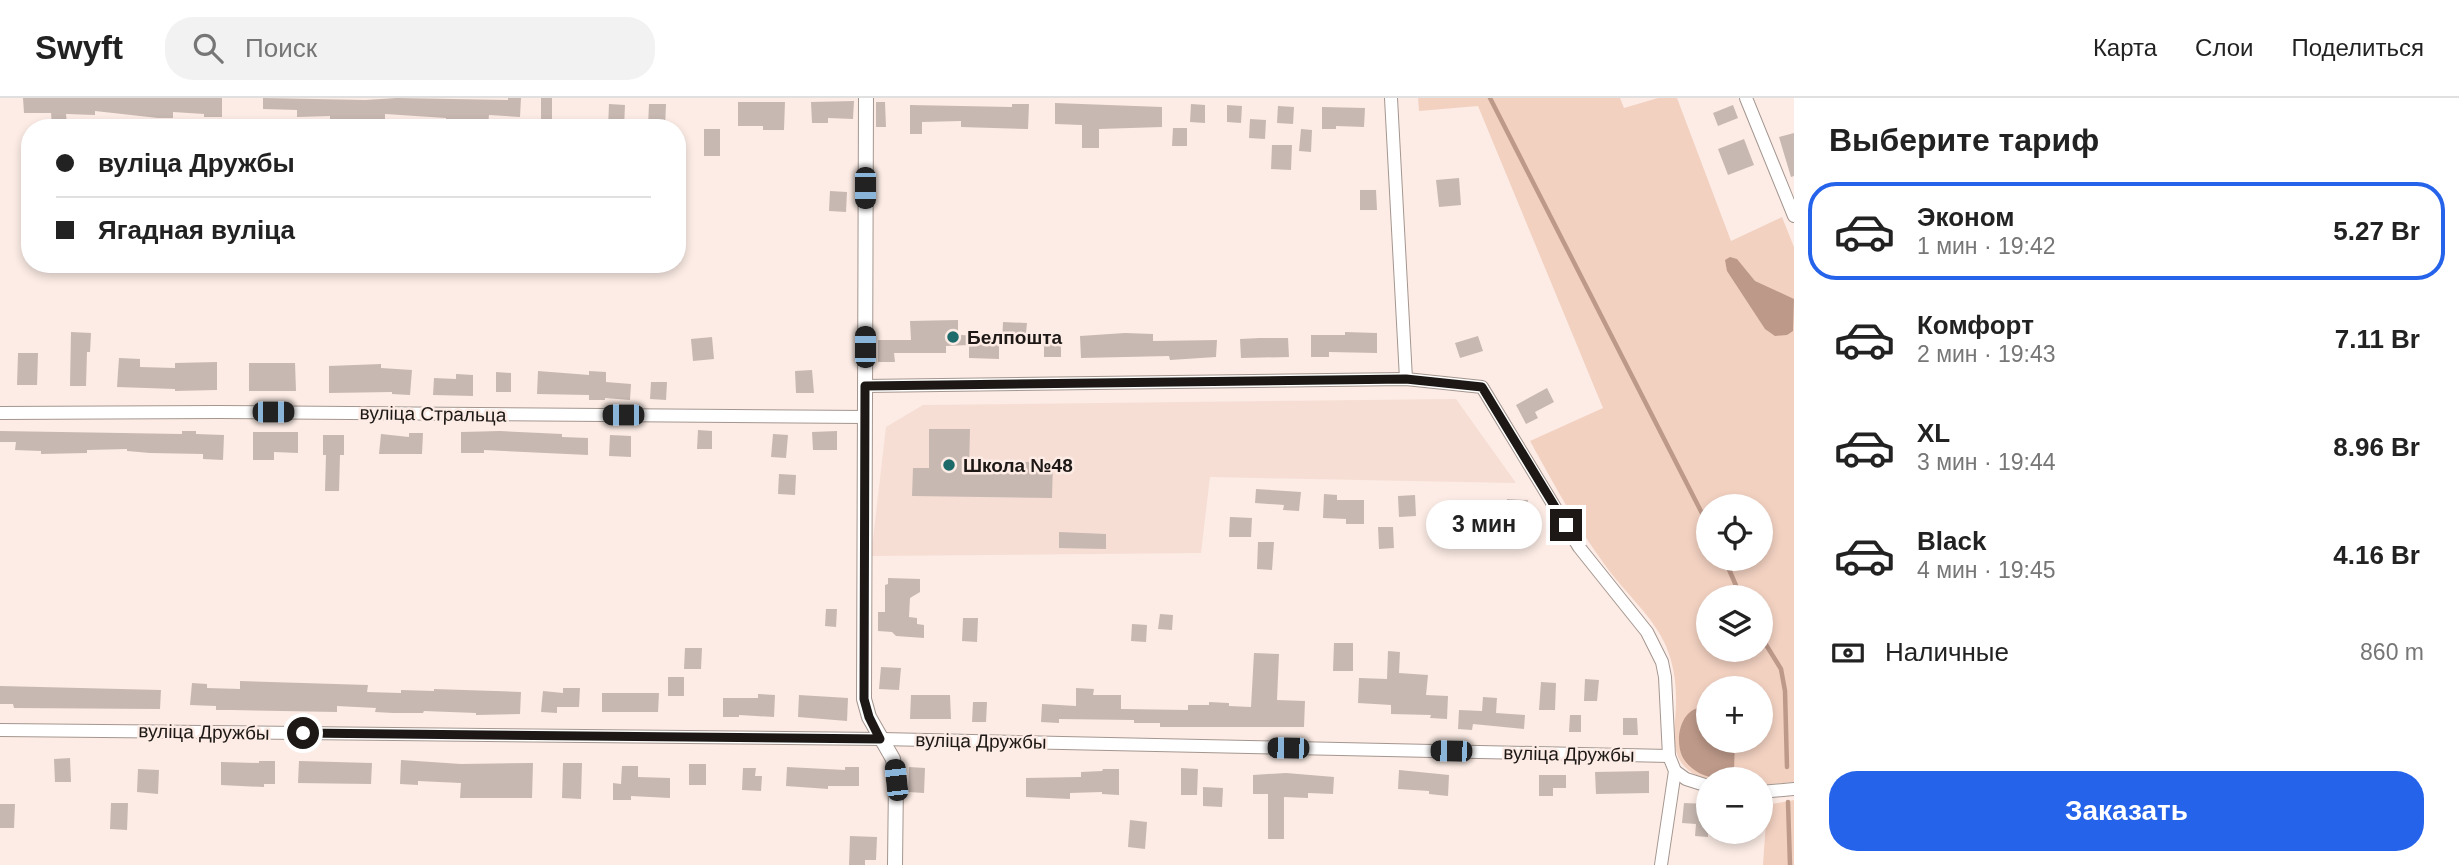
<!DOCTYPE html>
<html lang="ru">
<meta charset="utf-8">
<style>
body{margin:0;font-family:Helvetica,sans-serif;background:#f2f2f2;color:#222;height:100vh;display:flex;flex-direction:column;font-size:26px;white-space:nowrap}
*{box-sizing:border-box;margin:0}
p{font-size:23px;color:#767676}
.icon{flex:none;width:38px;height:38px;fill:none;stroke:currentColor;stroke-width:2;stroke-linecap:round;stroke-linejoin:round}
.map{position:relative;flex:1;overflow:hidden}
.drawer{display:flex;flex-direction:column;background:#fff;width:665px}
.drawer>*{flex:none}
.banner{position:absolute;left:21px;top:21px;width:665px;height:154px;border-radius:28px;box-shadow:0 4px 10px #0003;display:grid;align-content:center;height:154px;padding:0 35px;background:#fff}
.tools{position:absolute;left:1696px;top:396px;display:grid;gap:14px}
.tools a{display:grid;place-items:center;width:77px;height:77px;border-radius:50%;background:#fff;box-shadow:0 4px 10px #0003;font-size:35px}
.end{position:absolute;width:32px;height:32px;margin:-16px;border:9px solid #1d1815;background:#fff;box-shadow:0 0 0 4px #fff}
.from{border-radius:50%}
.bubble{position:absolute;height:49px;border-radius:24px;background:#fff;box-shadow:0 4px 10px #0003;font-size:23px;font-weight:600;line-height:49px;text-align:center}
.car{position:absolute;width:21px;height:42px;margin:-21px -10px;border-radius:9px;box-shadow:0 0 5px 2px #0007;background:linear-gradient(#222 24%,#8ab4d8 0 40%,#222 0 76%,#8ab4d8 0 86%,#222 0)}
.banner b{display:flex;align-items:center;gap:24px;height:66px;font-size:26px}
.banner b+b{border-top:2px solid #e0e0e0}
.banner i{width:18px;height:18px;background:#222}
ul{padding:0;list-style:none}
li{display:flex;align-items:center;gap:21px;height:98px;margin:0 14px 10px;padding:0 21px;border:4px solid transparent;border-radius:28px}
li div{flex:1}
li b{display:block;font-size:26px}
li em{font-style:normal;font-weight:600}
li.active{border-color:#2563eb}
li>.icon{width:63px;height:63px;stroke-width:1.5}
h2{padding:0 35px;font-size:32px;line-height:84px}
.pay{display:flex;align-items:center;gap:18px;height:77px;padding:0 35px;font-size:26px}
.pay p{margin-inline-start:auto}
.button{display:flex;gap:14px;margin-top:auto;padding:14px 35px}
.button a{flex:1;height:80px;border-radius:28px;background:#2563eb;color:#fff;font-size:28px;font-weight:600;line-height:80px;text-align:center}
header{display:flex;align-items:center;gap:42px;box-sizing:border-box;height:98px;padding:0 35px;background:#fff;border-bottom:2px solid #e0e0e0}
header strong{font-size:33px}
nav{display:flex;gap:38px;margin-inline-start:auto;font-size:24px}
.search{width:490px;height:63px;background:#f2f2f2;display:flex;align-items:center;gap:18px;box-sizing:border-box;padding:0 24px;border-radius:28px;color:#767676;font-size:26px}
main{display:flex;flex:1;min-height:0}
.map>svg:first-child{display:block}
.built{fill:#f6ded4}
.green{fill:#f2d1c1;fill-rule:evenodd}
.water{fill:#bd9989}
.lines{fill:none;stroke-linecap:round;stroke-linejoin:round}
.stream{stroke:#bd9989;stroke-width:4.5}
.building{fill:#c7b8b1}
.minor-casing{stroke:#a4968f;stroke-width:14}
.tertiary-casing{stroke:#a4968f;stroke-width:16}
.minor{stroke:#fff;stroke-width:12}
.tertiary{stroke:#fff;stroke-width:14}
.route{stroke:#1d1815;stroke-width:9}
.poi-dot{fill:#1d6a6b;stroke:#fcece5;stroke-width:2.5}
.labels{text-anchor:middle;dominant-baseline:central;stroke-width:5;stroke-linejoin:round;paint-order:stroke}
.poi-label{font-size:19px;font-weight:bold;fill:#1d1815;stroke:#fcece5;text-anchor:start}
.street-label{font-size:19px;fill:#1d1815;stroke:#fcece5}
</style>
<header>
<strong>Swyft</strong>
<div class="search"><svg class="icon" aria-label="search" viewBox="0 0 24 24"><circle cx="10" cy="10" r="6"/><path d="M15 15l6 6"/></svg>Поиск</div>
<nav><a>Карта</a><a>Слои</a><a>Поделиться</a></nav>
</header>
<main>
<div class="map">
<svg width="1794" height="767" viewBox="0 0 1794 767">
<rect width="100%" height="100%" fill="#fcece5"/>
<!-- built -->
<polygon class="built" points="1456,301 1516,385 1210,379 1201,455 871,458 886,329 923,307"/>
<!-- green -->
<g class="green">
<path d="M1418,0h202l4,10 34,-10h19l54,143 51,-24 12,30v535l-33,3 -1,-6c-23,0 -58,7 -76,-13 -16,-18 -7,-46 -8,-68 0,-18 -3,-35 -10,-52 -13,-30 -42,-54 -61,-81 -29,-39 -51,-81 -75,-124l73,-33 -125,-302 -59,5zM1708,408h52v52h-52zM1708,499h52v52h-52zM1708,590h52v52h-52z"/>
<polygon points="1794,702 1794,767 1763,767 1767,707"/>
</g>
<!-- water -->
<g class="water">
<polygon points="1730,159 1737,161 1755,183 1794,201 1793,233 1787,237 1775,238 1765,231 1727,173 1725,162"/>
<path d="M1698,610h10v32h27l-1,31c-14,16 -44,2 -52,-15 -7,-17 -2,-43 16,-48z"/>
</g>
<g class="lines">
<!-- stream -->
<g class="stream">
<polyline points="1490,0 1708,427"/>
<polyline points="1724,460 1741,499"/>
<polyline points="1760,537 1781,571 1785,593 1787,669"/>
<polyline points="1788,704 1790,767"/>
</g>
</g>
<!-- building -->
<g class="building">
<polygon points="23,0 222,0 222,19 204,19 204,16 173,14 173,20 158,20 95,13 95,17 66,16 67,26 52,27 51,15 24,15"/>
<polygon points="263,0 365,2 397,0 508,2 508,0 521,0 520,19 489,17 488,27 475,26 475,23 446,23 446,20 385,16 385,21 347,21 347,26 330,25 330,18 297,19 297,12 263,11"/>
<rect x="541" y="0" width="11" height="22"/>
<polygon points="854,3 853,21 828,20 828,25 812,25 811,4"/>
<polygon points="738,4 785,4 784,32 763,32 763,28 738,28"/>
<polygon points="876,4 885,4 886,29 876,29"/>
<polygon points="1055,5 1162,9 1162,29 1099,31 1099,50 1082,50 1082,27 1055,26"/>
<polygon points="609,6 625,7 624,30 608,30"/>
<polygon points="649,6 666,6 665,29 648,28"/>
<polygon points="1012,6 1029,6 1028,31 961,29 961,23 922,24 922,36 910,36 910,7 1012,9"/>
<polygon points="1191,6 1205,7 1205,25 1190,24"/>
<polygon points="1227,7 1242,8 1241,25 1227,24"/>
<polygon points="1733,7 1738,20 1718,28 1713,15"/>
<polygon points="1278,8 1294,9 1293,26 1277,25"/>
<polygon points="1322,9 1365,10 1364,29 1336,28 1336,31 1322,31"/>
<polygon points="1250,21 1266,22 1265,41 1249,40"/>
<polygon points="1173,30 1187,30 1187,48 1172,48"/>
<rect x="704" y="31" width="16" height="27"/>
<polygon points="1301,31 1312,32 1311,54 1299,53"/>
<polygon points="1794,35 1794,78 1791,79 1779,39"/>
<polygon points="1744,41 1754,67 1728,77 1718,51"/>
<polygon points="1272,47 1292,47 1291,72 1271,71"/>
<polygon points="1459,80 1461,107 1439,109 1436,82"/>
<polygon points="1360,92 1376,92 1377,112 1360,112"/>
<polygon points="830,93 847,94 846,114 829,113"/>
<polygon points="958,222 958,237 999,238 999,261 969,260 969,247 946,248 946,255 894,255 895,264 878,264 878,242 911,242 910,223"/>
<polygon points="1003,224 1027,225 1026,235 1061,235 1061,259 1044,259 1044,248 1002,246"/>
<polygon points="71,234 91,235 90,254 87,254 86,288 70,288"/>
<polygon points="1345,234 1377,235 1377,255 1329,254 1329,259 1311,259 1311,237 1345,237"/>
<polygon points="1125,235 1153,236 1153,243 1217,242 1216,259 1170,262 1169,258 1081,260 1080,238"/>
<polygon points="1478,238 1483,253 1460,260 1455,245"/>
<polygon points="712,239 714,261 693,263 691,241"/>
<polygon points="1260,240 1288,240 1289,259 1241,260 1240,241"/>
<polygon points="18,255 38,255 37,287 17,287"/>
<polygon points="119,260 140,261 140,269 175,270 175,265 217,264 217,292 175,293 175,291 117,289"/>
<polygon points="249,265 295,265 296,293 249,293"/>
<polygon points="381,266 381,270 412,272 410,297 392,296 392,294 329,295 329,268"/>
<polygon points="812,272 814,295 796,295 795,273"/>
<polygon points="538,273 589,277 589,273 606,274 606,284 631,286 630,302 605,300 605,302 589,302 589,297 537,296"/>
<polygon points="496,274 511,275 511,294 496,294"/>
<polygon points="456,276 473,277 473,298 433,297 434,280 456,281"/>
<polygon points="651,284 667,284 666,302 650,301"/>
<polygon points="1547,290 1554,304 1535,314 1538,320 1526,326 1516,307"/>
<polygon points="929,331 970,331 969,371 1018,372 1018,364 1053,364 1052,400 912,398 913,370 929,370"/>
<polygon points="698,332 712,333 712,351 697,351"/>
<polygon points="0,333 182,336 182,333 196,333 196,336 224,337 223,362 203,361 203,356 150,355 127,353 127,351 87,352 87,355 41,356 41,353 15,352 16,344 0,344"/>
<polygon points="500,333 562,336 562,339 588,340 588,357 484,352 484,355 461,355 461,334"/>
<polygon points="837,333 837,352 813,352 812,334"/>
<polygon points="253,334 298,334 298,355 274,354 274,362 253,362"/>
<polygon points="409,335 423,335 422,356 379,356 381,336 409,339"/>
<polygon points="773,336 788,337 786,360 771,359"/>
<polygon points="323,337 344,337 344,357 340,357 339,393 325,393 326,357 323,357"/>
<polygon points="610,337 631,338 631,359 609,358"/>
<polygon points="779,376 796,377 795,397 778,396"/>
<polygon points="1256,391 1301,394 1299,413 1283,412 1284,407 1255,405"/>
<polygon points="1324,396 1337,397 1337,402 1364,402 1364,426 1346,426 1346,421 1323,420"/>
<polygon points="1415,397 1416,418 1399,419 1398,398"/>
<polygon points="1507,401 1528,402 1527,436 1512,436 1512,418 1507,418"/>
<polygon points="1469,403 1483,404 1482,431 1462,430 1462,417 1468,417"/>
<polygon points="1230,419 1252,420 1251,439 1229,439"/>
<polygon points="1378,429 1393,429 1394,450 1379,451"/>
<polygon points="1059,434 1106,436 1106,451 1059,450"/>
<polygon points="1258,444 1274,444 1272,472 1257,471"/>
<polygon points="888,480 920,481 920,494 910,500 909,519 917,520 917,526 924,527 924,540 896,538 892,534 878,533 878,514 885,514 885,487 888,486"/>
<polygon points="826,511 837,511 836,529 825,528"/>
<polygon points="1160,516 1173,517 1172,532 1158,531"/>
<polygon points="963,520 978,520 977,544 962,543"/>
<polygon points="1132,526 1147,527 1146,544 1131,543"/>
<polygon points="1334,545 1353,545 1353,573 1333,573"/>
<polygon points="685,550 702,550 701,571 684,571"/>
<polygon points="1388,553 1400,554 1399,575 1428,577 1426,597 1448,598 1447,621 1430,620 1431,617 1391,616 1391,607 1358,605 1359,580 1387,581"/>
<polygon points="1254,555 1279,556 1277,602 1305,603 1304,629 1160,629 1160,625 1134,625 1134,622 1059,621 1059,625 1041,624 1042,606 1076,608 1076,590 1094,591 1093,597 1121,597 1121,611 1188,612 1188,607 1209,607 1209,604 1229,605 1229,608 1251,609"/>
<polygon points="881,569 901,570 899,592 879,591"/>
<rect x="668" y="579" width="16" height="19"/>
<polygon points="1585,581 1599,582 1597,603 1584,603"/>
<polygon points="240,583 368,587 367,594 401,595 401,592 434,593 434,591 521,594 520,616 476,617 476,615 424,613 423,615 393,615 375,614 376,610 337,608 337,614 232,612 216,612 216,608 190,607 192,585 207,586 207,590 240,591"/>
<polygon points="1541,584 1556,585 1555,612 1539,612"/>
<polygon points="0,588 161,592 160,611 14,610 13,606 0,606"/>
<polygon points="563,590 580,590 579,609 557,609 557,615 541,614 543,593 563,595"/>
<polygon points="602,595 659,595 658,614 602,614"/>
<polygon points="758,596 775,597 774,619 739,617 739,619 723,619 723,600 758,600"/>
<polygon points="799,597 848,600 847,623 798,619"/>
<polygon points="911,597 950,597 951,621 910,621"/>
<polygon points="1483,599 1497,600 1496,615 1525,617 1524,631 1473,626 1472,632 1458,631 1459,612 1482,613"/>
<polygon points="973,604 987,604 986,624 972,624"/>
<polygon points="1570,617 1581,617 1581,634 1569,634"/>
<polygon points="1623,620 1637,620 1638,637 1623,637"/>
<polygon points="70,660 71,684 55,684 54,661"/>
<polygon points="401,662 461,666 533,665 532,700 460,700 461,685 418,683 418,687 400,686"/>
<polygon points="259,663 275,663 275,686 264,686 264,689 221,687 221,664 259,665"/>
<polygon points="299,663 372,665 371,686 298,685"/>
<polygon points="563,665 582,665 581,701 562,700"/>
<rect x="689" y="666" width="17" height="21"/>
<polygon points="622,668 638,668 638,679 670,680 670,700 631,698 631,702 613,702 613,685 621,686"/>
<polygon points="787,669 845,672 845,669 859,669 859,688 828,688 828,691 786,688"/>
<polygon points="909,669 925,670 924,695 908,694"/>
<polygon points="743,670 756,670 755,678 762,678 761,693 742,692"/>
<polygon points="1181,670 1198,671 1197,697 1181,697"/>
<polygon points="138,671 159,672 158,696 137,694"/>
<polygon points="1103,671 1119,671 1119,697 1102,696 1102,694 1070,695 1070,701 1026,699 1026,680 1081,679 1081,674 1102,673"/>
<polygon points="1399,672 1449,677 1448,698 1429,696 1429,693 1398,691"/>
<polygon points="1649,673 1649,695 1596,696 1595,674"/>
<polygon points="1286,675 1334,679 1333,696 1308,695 1308,700 1284,699 1284,741 1268,741 1268,696 1253,696 1253,677"/>
<polygon points="1539,677 1566,677 1566,690 1553,690 1553,698 1539,698"/>
<polygon points="1203,689 1223,690 1222,709 1203,708"/>
<polygon points="111,705 128,705 127,732 110,731"/>
<polygon points="1684,705 1708,706 1708,739 1695,738 1696,726 1682,725"/>
<polygon points="0,706 15,706 14,730 0,730"/>
<polygon points="1130,722 1147,724 1145,751 1128,749"/>
<polygon points="850,738 877,739 876,762 865,762 865,767 849,767"/>
</g>
<g class="lines">
<!-- minor casing -->
<g class="minor-casing">
<g id="minor">
<polyline points="1391,0 1406,281"/>
<polyline points="1746,0 1794,118"/>
<polyline points="865,288 1406,281 1482,289 1579,449 1647,534 1662,564 1665,579 1669,658 1675,673 1661,767"/>
<polyline points="0,315 219,314 865,319"/>
<polyline points="0,632 881,641 1669,658"/>
<polyline points="1675,673 1686,681 1708,688"/>
<polyline points="1760,694 1794,691"/>
</g>
</g>
<!-- tertiary casing -->
<g class="tertiary-casing">
<polyline id="tertiary" points="866,0 864,601 869,619 893,661 896,682 895,767"/>
</g>
<!-- minor -->
<use href="#minor" class="minor"/>
<!-- tertiary -->
<use href="#tertiary" class="tertiary"/>
</g>
<g class="lines">
<!-- route -->
<polyline class="route" points="303,635 880,641 869,619 864,601 865,288 1406,281 1482,289 1566,427"/>
</g>
<!-- markers -->
<g class="poi-dot">
<circle cx="953" cy="239" r="7"/>
<circle cx="949" cy="367" r="7"/>
</g>
<g class="labels">
<!-- poi labels -->
<g class="poi-label">
<text x="967" y="239">Белпошта</text>
<text x="963" y="367">Школа №48</text>
</g>
<!-- street labels -->
<g class="street-label">
<text transform="translate(433 316) rotate(1)">вуліца Стральца</text>
<text transform="translate(204 634) rotate(1)">вуліца Дружбы</text>
<text transform="translate(981 643) rotate(1)">вуліца Дружбы</text>
<text transform="translate(1569 656) rotate(1)">вуліца Дружбы</text>
</g>
</g>
</svg>
<div class="tools">
<a><svg class="icon" aria-label="locate" viewBox="0 0 24 24"><circle cx="12" cy="12" r="6"/><path d="M12 2v4M12 18v4M2 12h4M18 12h4"/></svg></a>
<a><svg class="icon" aria-label="layers" viewBox="0 0 24 24"><path d="M12 4l9 5-9 5-9-5zM3 14l9 5 9-5"/></svg></a>
<a>+</a>
<a>−</a>
</div>
<i class="end from" style="left:303px;top:635px"></i>
<i class="end" style="left:1566px;top:427px"></i>
<div class="bubble" style="left:1426px;top:402px;width:116px">3 мин</div>
<i class="car" style="left:865px;top:90px;rotate:180deg"></i>
<i class="car" style="left:865px;top:249px;rotate:0deg"></i>
<i class="car" style="left:273px;top:314px;rotate:90deg"></i>
<i class="car" style="left:623px;top:317px;rotate:270deg"></i>
<i class="car" style="left:1288px;top:650px;rotate:271deg"></i>
<i class="car" style="left:1451px;top:653px;rotate:271deg"></i>
<i class="car" style="left:896px;top:682px;rotate:354deg"></i>
<div class="banner">
<b><i class="from"></i>вуліца Дружбы</b>
<b><i></i>Ягадная вуліца</b>
</div>
</div>
<section class="drawer">
<h2>Выберите тариф</h2>
<ul>
<li class="active"><svg class="icon" aria-label="car" viewBox="0 0 24 24"><path d="M5 17H2v-5l4-1 3-4h7l3 4 3 1v5h-3M9 17h6M6 11h13"/><circle cx="7" cy="17" r="2"/><circle cx="17" cy="17" r="2"/></svg><div><b>Эконом</b><p>1 мин · 19:42</p></div><em>5.27 Br</em></li>
<li><svg class="icon" aria-label="car" viewBox="0 0 24 24"><path d="M5 17H2v-5l4-1 3-4h7l3 4 3 1v5h-3M9 17h6M6 11h13"/><circle cx="7" cy="17" r="2"/><circle cx="17" cy="17" r="2"/></svg><div><b>Комфорт</b><p>2 мин · 19:43</p></div><em>7.11 Br</em></li>
<li><svg class="icon" aria-label="car" viewBox="0 0 24 24"><path d="M5 17H2v-5l4-1 3-4h7l3 4 3 1v5h-3M9 17h6M6 11h13"/><circle cx="7" cy="17" r="2"/><circle cx="17" cy="17" r="2"/></svg><div><b>XL</b><p>3 мин · 19:44</p></div><em>8.96 Br</em></li>
<li><svg class="icon" aria-label="car" viewBox="0 0 24 24"><path d="M5 17H2v-5l4-1 3-4h7l3 4 3 1v5h-3M9 17h6M6 11h13"/><circle cx="7" cy="17" r="2"/><circle cx="17" cy="17" r="2"/></svg><div><b>Black</b><p>4 мин · 19:45</p></div><em>4.16 Br</em></li>
</ul>
<div class="pay"><svg class="icon" aria-label="cash" viewBox="0 0 24 24"><path d="M3 7h18v10H3z"/><circle cx="12" cy="12" r="2"/></svg>Наличные<p>860 m</p></div>
<div class="button"><a>Заказать</a></div>
</section>
</main>
